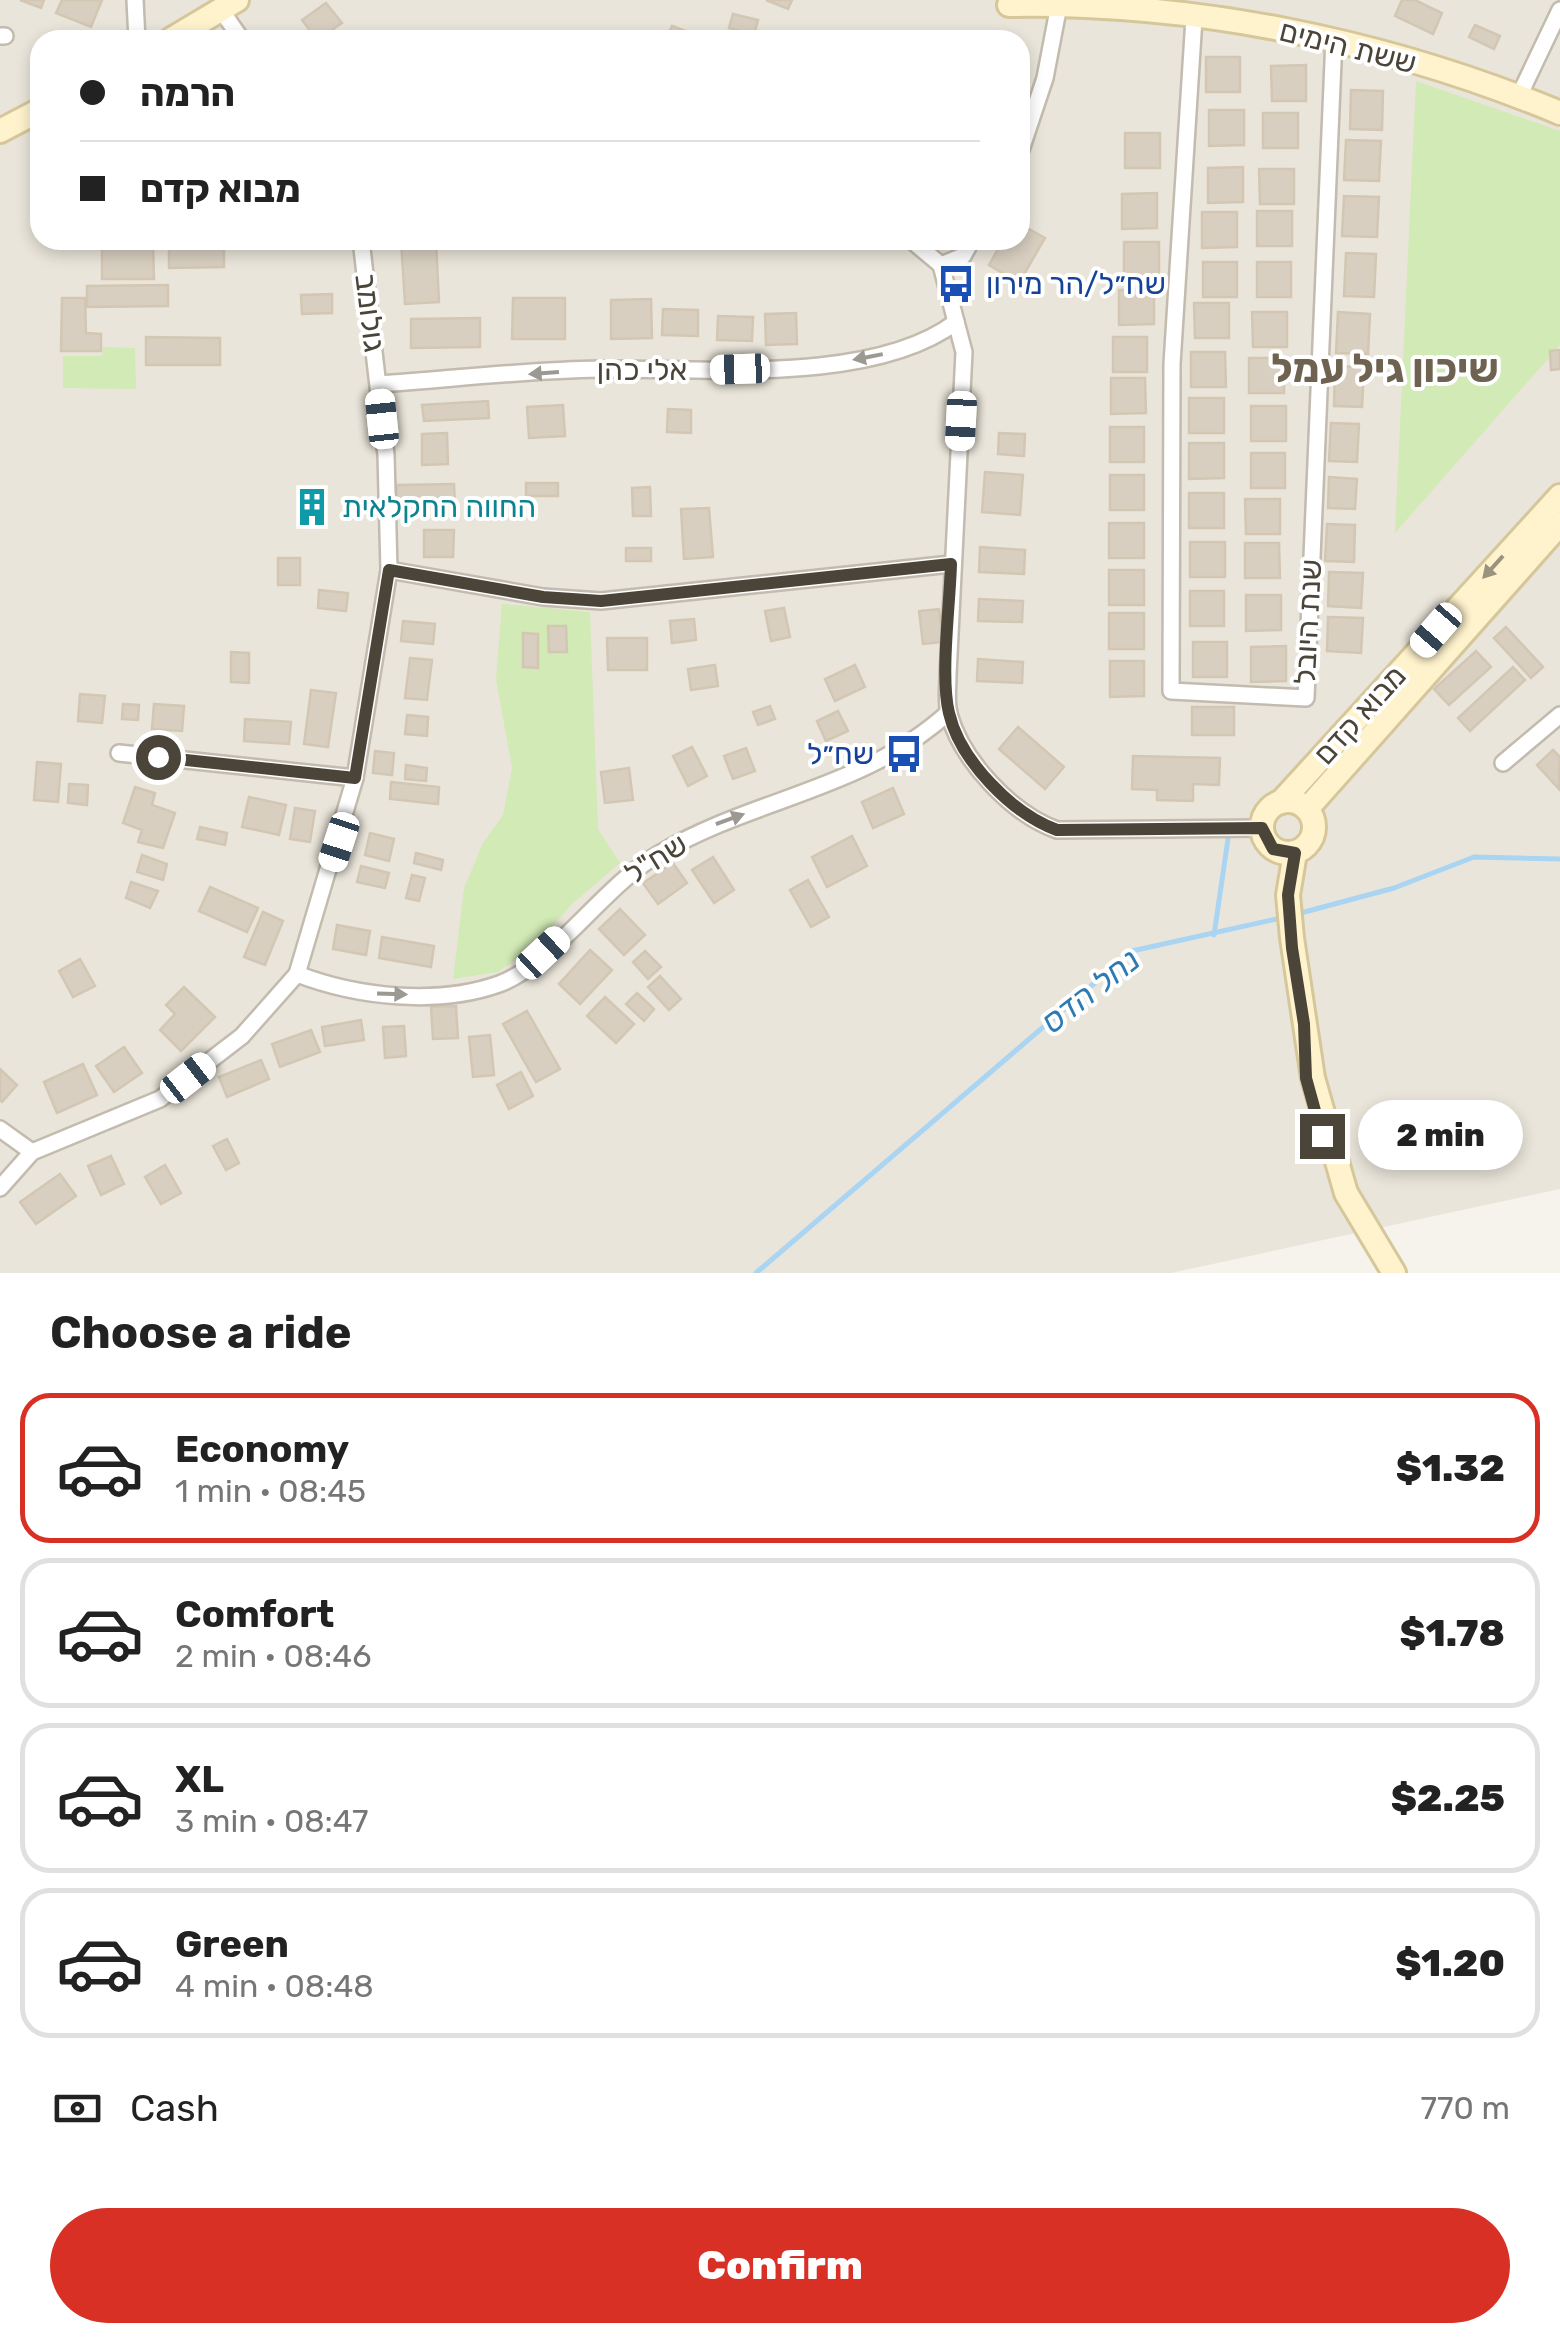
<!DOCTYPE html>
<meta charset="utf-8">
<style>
body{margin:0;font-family:Rubik,Heebo,sans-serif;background:#f2f2f2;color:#222;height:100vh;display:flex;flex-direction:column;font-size:38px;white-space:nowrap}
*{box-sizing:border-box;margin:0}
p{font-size:32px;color:#767676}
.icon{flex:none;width:55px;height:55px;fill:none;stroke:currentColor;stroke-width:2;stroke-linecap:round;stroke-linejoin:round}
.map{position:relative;height:1273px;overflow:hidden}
.panel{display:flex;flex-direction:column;background:#fff;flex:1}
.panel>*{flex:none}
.hud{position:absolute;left:30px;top:30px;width:1000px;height:220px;border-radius:30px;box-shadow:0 5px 15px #0003;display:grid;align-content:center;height:220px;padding:0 50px;background:#fff}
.end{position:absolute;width:45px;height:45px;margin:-22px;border:12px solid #4b4439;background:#fff;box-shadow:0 0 0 5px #fff}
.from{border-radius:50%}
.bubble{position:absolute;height:70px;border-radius:35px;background:#fff;box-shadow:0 5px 15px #0003;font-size:32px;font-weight:800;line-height:70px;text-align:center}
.car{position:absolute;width:30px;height:60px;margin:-30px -15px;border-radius:12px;box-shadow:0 0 8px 2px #0007;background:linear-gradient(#fff 24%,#345 0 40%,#fff 0 76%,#345 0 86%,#fff 0)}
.hud b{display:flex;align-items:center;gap:35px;height:95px;font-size:38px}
.hud b+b{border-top:2px solid #e0e0e0}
.hud i{width:25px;height:25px;background:#222}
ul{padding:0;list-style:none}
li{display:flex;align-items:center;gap:30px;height:150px;margin:0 20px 15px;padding:0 30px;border:5px solid #e0e0e0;border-radius:30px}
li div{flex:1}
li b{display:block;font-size:38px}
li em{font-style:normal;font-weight:800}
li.active{border-color:#d93025}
li>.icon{width:90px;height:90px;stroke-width:1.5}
h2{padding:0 50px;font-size:45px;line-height:120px}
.pay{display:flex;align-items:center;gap:25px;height:110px;padding:0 50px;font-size:38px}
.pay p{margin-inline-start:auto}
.action{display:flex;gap:20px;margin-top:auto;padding:20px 50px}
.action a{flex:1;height:115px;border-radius:60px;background:#d93025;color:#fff;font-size:40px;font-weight:800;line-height:115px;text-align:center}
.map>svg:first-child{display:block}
.residential{fill:#eae5da;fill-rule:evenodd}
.green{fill:#d2eab5}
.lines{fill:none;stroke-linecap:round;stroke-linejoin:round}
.stream{stroke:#a9d4f2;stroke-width:5}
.building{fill:#d8cfc1;stroke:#d3c7b4;stroke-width:2.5}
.street-casing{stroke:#c2bbae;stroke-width:20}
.secondary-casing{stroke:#d6c79b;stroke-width:28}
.street{stroke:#fff;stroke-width:15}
.secondary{stroke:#fff3cd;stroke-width:22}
.oneway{fill:#9c9892}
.oneway2{fill:#9c937c}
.route{stroke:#4b4439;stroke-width:12}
.labels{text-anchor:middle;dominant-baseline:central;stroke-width:8;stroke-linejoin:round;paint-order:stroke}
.street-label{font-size:30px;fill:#4b4439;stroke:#fff}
.transit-label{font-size:30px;fill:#164399;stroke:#fff;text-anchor:start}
.culture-label{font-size:30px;fill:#0d838f;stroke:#fff;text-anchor:start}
.water-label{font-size:32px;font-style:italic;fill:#2e7ab2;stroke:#fff}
.district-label{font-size:40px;font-weight:bold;fill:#6e6250;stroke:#fff}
</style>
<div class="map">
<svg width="1560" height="1273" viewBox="0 0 1560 1273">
<rect width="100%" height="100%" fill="#f6f3ec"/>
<!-- residential -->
<path class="residential" d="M0,0h1560v1189l-389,84h-1171zM40,40h980v200h-980z"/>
<!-- green -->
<g class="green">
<polygon points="1416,81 1560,131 1560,345 1395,533"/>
<polygon points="103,347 135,348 136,389 63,388 63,356 102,356"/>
<polygon points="502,604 590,612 598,829 620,863 572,904 534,947 498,972 453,979 464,888 483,843 503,815 512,768 496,679"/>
</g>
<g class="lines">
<!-- stream -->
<g class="stream">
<polyline points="1297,914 1394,888 1474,857 1560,859"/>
<polyline points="1214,935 1228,839"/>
<polyline points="756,1273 1132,951 1281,918"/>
</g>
</g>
<!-- building -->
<g class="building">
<polygon points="20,0 44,0 41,8"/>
<polygon points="62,0 102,0 91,27 56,13"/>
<polygon points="766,0 792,0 788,9"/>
<polygon points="1402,0 1415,0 1442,13 1433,34 1395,16"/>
<polygon points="326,3 342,23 317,40 302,20"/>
<polygon points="733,14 758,20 754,35 729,28"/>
<polygon points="1475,25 1500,36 1494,49 1469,37"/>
<polygon points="672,26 691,33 689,40 667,37"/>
<rect x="1206" y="57" width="34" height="35"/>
<polygon points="1306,65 1306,101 1272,101 1271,66"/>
<polygon points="1351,90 1383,91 1382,130 1350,129"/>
<polygon points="1209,110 1244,110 1244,145 1209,146"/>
<rect x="1263" y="113" width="35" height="35"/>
<rect x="1125" y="133" width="35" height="35"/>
<polygon points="1346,140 1381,141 1379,181 1344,180"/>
<polygon points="1243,167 1243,202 1208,203 1208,168"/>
<polygon points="1259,169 1294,169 1294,204 1260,204"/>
<polygon points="1157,193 1157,228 1122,229 1122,194"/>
<polygon points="1344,196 1379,197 1377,237 1342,236"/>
<rect x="1257" y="211" width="35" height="35"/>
<polygon points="1202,212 1237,212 1237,247 1202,248"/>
<polygon points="1020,224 1045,238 1019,283 989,265 1003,240 1020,240"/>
<polygon points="401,240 436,240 439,302 405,304"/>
<rect x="1124" y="242" width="35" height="35"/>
<polygon points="102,244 153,244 154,279 102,279"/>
<polygon points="224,244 224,267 169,268 169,245"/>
<polygon points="1346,253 1376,254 1374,297 1344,296"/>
<rect x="1203" y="262" width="34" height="35"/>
<rect x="1257" y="262" width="34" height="35"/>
<polygon points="168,285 168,306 87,307 87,286"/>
<polygon points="1154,289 1154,324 1119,325 1119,290"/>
<polygon points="332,294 332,313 302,314 301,295"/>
<polygon points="62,298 85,298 86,333 101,334 101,351 61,351"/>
<polygon points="513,298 565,298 565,339 512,339"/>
<polygon points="651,299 652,338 611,339 611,300"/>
<polygon points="1194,303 1229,303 1229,338 1195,338"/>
<polygon points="663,309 698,310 698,336 662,335"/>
<polygon points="1252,312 1287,312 1287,347 1253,347"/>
<polygon points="1338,312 1370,314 1368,354 1336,353"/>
<polygon points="796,313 797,344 766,345 765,314"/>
<polygon points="718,316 753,317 752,341 717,340"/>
<polygon points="480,318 480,347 411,348 411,319"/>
<polygon points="146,337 220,338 220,365 146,365"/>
<rect x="1113" y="337" width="34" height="35"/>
<polygon points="1560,350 1560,369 1551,370 1550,351"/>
<polygon points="1191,352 1225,352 1226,387 1191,387"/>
<rect x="1249" y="358" width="35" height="35"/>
<polygon points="1335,366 1364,367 1362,407 1334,406"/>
<polygon points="1111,378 1145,378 1146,413 1111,414"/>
<rect x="1189" y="398" width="35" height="35"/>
<polygon points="488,401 489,418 424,421 422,405"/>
<polygon points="563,405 565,436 529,438 527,407"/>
<rect x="1251" y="406" width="35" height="35"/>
<polygon points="668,409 691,410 691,433 667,432"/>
<polygon points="1331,423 1359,424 1357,462 1329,461"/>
<rect x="1110" y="427" width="34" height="35"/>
<polygon points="447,433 448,464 422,465 422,434"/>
<polygon points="999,433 1025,434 1024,456 998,454"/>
<polygon points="1189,443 1224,443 1224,478 1189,479"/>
<rect x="1251" y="453" width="34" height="35"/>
<polygon points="985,472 1023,475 1020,515 982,512"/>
<rect x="1110" y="475" width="34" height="35"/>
<polygon points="1329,477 1357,479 1355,509 1328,508"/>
<rect x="526" y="483" width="32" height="13"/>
<polygon points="454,484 455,505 397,506 397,485"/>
<polygon points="650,487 651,516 633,516 632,488"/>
<rect x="1189" y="493" width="35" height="35"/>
<polygon points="300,496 323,497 325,517 299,518"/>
<polygon points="1245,499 1280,499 1280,534 1246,534"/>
<polygon points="709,508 713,557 684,559 681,509"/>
<rect x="1109" y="523" width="35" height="35"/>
<polygon points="1327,524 1355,525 1354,562 1325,561"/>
<polygon points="424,530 454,530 453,557 424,557"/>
<rect x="1190" y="542" width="35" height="35"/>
<polygon points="1245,543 1279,543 1280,578 1245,578"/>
<polygon points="980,547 1025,550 1024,574 979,572"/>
<rect x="626" y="548" width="25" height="13"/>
<rect x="278" y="558" width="22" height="27"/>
<rect x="1109" y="570" width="35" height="35"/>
<polygon points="1329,572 1363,573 1361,608 1328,606"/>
<polygon points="319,590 348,593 346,611 318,608"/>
<rect x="1190" y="591" width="34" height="35"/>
<polygon points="1246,595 1281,595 1281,630 1246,631"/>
<polygon points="979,599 1023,601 1022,622 978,621"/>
<polygon points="784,608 790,637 771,641 765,611"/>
<polygon points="939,609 943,642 923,644 919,611"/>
<rect x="1109" y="613" width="35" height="36"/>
<polygon points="1328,617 1363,618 1361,653 1327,651"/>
<polygon points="694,619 696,640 672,643 670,621"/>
<polygon points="403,621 435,624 433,644 401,641"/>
<polygon points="548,626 566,626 567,652 549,652"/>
<polygon points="1506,627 1543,667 1531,678 1494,638"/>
<polygon points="523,633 538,634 538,668 523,667"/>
<polygon points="607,638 647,638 647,670 608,670"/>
<rect x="1193" y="642" width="34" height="35"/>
<polygon points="1286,646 1286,681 1251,682 1251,647"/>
<polygon points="1476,651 1491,667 1449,705 1434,689"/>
<polygon points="231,652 249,653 249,683 231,682"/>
<polygon points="410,658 432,660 427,700 405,698"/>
<polygon points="978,659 1023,662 1022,683 977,681"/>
<polygon points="1110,661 1144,661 1144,696 1110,697"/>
<polygon points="715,665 718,686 691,690 688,669"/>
<polygon points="855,665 865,687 835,701 825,679"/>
<polygon points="1513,667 1525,680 1470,731 1458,718"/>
<polygon points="311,690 336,693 328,747 304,744"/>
<polygon points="80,694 105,696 102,723 78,721"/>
<polygon points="123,704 139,705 138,720 122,719"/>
<polygon points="154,704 184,706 182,731 152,729"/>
<polygon points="770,706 775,719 758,725 753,712"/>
<rect x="1192" y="707" width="42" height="28"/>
<polygon points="838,711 848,731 826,741 817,721"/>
<polygon points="407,715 428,717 427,736 405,734"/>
<polygon points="245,719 291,722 289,744 244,741"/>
<polygon points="1018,727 1064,767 1045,789 999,749"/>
<polygon points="692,747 707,776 688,786 673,756"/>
<polygon points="746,748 755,771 733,779 724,756"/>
<polygon points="1553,750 1560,757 1559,789 1537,765"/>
<polygon points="375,751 394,753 392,775 373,773"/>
<polygon points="1133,756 1220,758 1219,785 1193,784 1193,801 1157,800 1157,790 1132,789"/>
<polygon points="37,762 61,764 58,802 34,800"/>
<polygon points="406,765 427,768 426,781 405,779"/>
<polygon points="629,768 633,800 605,803 601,772"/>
<polygon points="391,782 439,787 438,804 390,799"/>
<polygon points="69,784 88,785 87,805 68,803"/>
<polygon points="135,787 155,793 152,805 175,813 163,848 138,842 142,830 123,823"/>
<polygon points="893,788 904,814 873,828 862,802"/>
<polygon points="249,797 286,805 279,835 242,827"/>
<polygon points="295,808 315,811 310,842 290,839"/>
<polygon points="200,827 227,833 225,845 197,839"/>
<polygon points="370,833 394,839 389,861 365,855"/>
<polygon points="852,836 867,866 827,887 812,857"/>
<polygon points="416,853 443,860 441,870 414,863"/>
<polygon points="142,855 167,864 163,880 137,872"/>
<polygon points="713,857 734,890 714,903 692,870"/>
<polygon points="673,863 687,883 658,904 643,883"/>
<polygon points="361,866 389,873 385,888 357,882"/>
<polygon points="412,875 425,878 419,901 406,898"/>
<polygon points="808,880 829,917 811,927 790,890"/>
<polygon points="131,882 158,891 150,908 126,898"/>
<polygon points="210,887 258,908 247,932 199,911"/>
<polygon points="620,909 645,935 624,955 599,929"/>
<polygon points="263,912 283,921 265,965 244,957"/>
<polygon points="337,925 370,931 366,955 333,949"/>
<polygon points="382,937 434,946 431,967 379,958"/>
<polygon points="590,950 612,970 580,1004 559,984"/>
<polygon points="645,951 661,967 648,979 633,962"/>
<polygon points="80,959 95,986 73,997 59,971"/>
<polygon points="660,976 681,999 669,1010 648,987"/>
<polygon points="184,987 215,1017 181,1051 160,1030 175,1014 166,1005"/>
<polygon points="637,993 654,1009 644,1021 626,1004"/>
<polygon points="605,997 634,1024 616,1043 587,1016"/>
<polygon points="456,1006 458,1038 433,1039 431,1007"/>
<polygon points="527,1011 560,1069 536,1082 503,1024"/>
<polygon points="361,1020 364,1040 325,1046 322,1027"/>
<polygon points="404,1026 406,1056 385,1058 383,1027"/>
<polygon points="311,1030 320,1052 280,1067 272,1044"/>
<polygon points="490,1035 494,1075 473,1077 469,1037"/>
<polygon points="124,1047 142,1073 114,1092 96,1066"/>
<polygon points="261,1060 269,1079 227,1097 219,1077"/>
<polygon points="83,1064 97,1095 57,1113 44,1082"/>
<polygon points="0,1069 17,1085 2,1102 0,1100"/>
<polygon points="521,1072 533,1096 509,1109 497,1085"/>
<polygon points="227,1139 239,1163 226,1170 213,1146"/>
<polygon points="111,1156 124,1184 101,1195 88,1166"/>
<polygon points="165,1165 181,1193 161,1204 145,1177"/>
<polygon points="60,1174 76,1196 36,1224 20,1202"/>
</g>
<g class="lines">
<!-- street casing -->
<g class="street-casing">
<g id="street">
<polyline points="135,0 137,40"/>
<polyline points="221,10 242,40"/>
<polyline points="1194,18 1172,364 1171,691 1306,698 1334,38"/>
<polyline points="0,36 5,36"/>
<polyline points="1519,96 1560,10"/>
<polyline points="1020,153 1045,78 1059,5"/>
<polyline points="911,240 941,265"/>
<path d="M941,265l23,87 -16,323c0,12 -2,27 1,39 13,47 63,100 108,116l205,-2"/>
<polyline points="941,265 963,256 972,240"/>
<path d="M379,384c73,-5 147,-14 221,-15 102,-1 273,16 356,-47"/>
<polyline points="389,570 543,597 601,601 951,564"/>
<polyline points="119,753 355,778"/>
<polyline points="1503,763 1560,715"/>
<path d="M297,974c60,23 140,32 202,10 53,-19 104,-97 158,-129 97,-58 205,-64 292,-143"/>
<polyline points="0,1129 32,1152"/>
<polyline points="0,1188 32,1152 160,1099 242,1036 297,974 355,778 389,570 386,455 361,240"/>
</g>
</g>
<!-- secondary casing -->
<g class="secondary-casing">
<g id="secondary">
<path d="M1009,5c188,-3 378,36 551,108"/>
<polyline points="170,40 237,0"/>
<polyline points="0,131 40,110"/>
<circle cx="1288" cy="827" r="26"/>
<polyline points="1281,802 1560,496"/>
<polyline points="1307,809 1560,524"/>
<polyline points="1295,853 1288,895 1292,938 1313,1078 1346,1193 1394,1273"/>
</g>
</g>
<!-- street -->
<use href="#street" class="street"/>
<!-- secondary -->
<use href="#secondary" class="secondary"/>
</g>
<!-- one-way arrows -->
<defs><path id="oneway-solid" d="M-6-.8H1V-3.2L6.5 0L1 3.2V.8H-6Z" transform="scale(2.5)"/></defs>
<g class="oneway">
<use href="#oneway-solid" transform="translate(868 357) rotate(169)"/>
<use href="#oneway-solid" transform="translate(544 373) rotate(176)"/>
<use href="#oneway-solid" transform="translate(730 819) rotate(-20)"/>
<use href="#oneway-solid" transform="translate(392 994) rotate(2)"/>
</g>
<use class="oneway2" href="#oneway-solid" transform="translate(1493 567) rotate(132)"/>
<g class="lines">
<!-- route -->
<path class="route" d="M158,757l197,21 34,-208 154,27 58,4 350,-37c-1,39 -11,113 -2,149 11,48 64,101 108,117l205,-2 11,21 22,4 -7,42 4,53 12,76 2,54 16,58"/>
</g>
<!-- icons -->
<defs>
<g id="bus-bare" transform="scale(3)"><path d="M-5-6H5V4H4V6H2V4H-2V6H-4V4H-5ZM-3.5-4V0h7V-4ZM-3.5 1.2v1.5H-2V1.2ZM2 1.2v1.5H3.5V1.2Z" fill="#1a4fb4" stroke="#fff" stroke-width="2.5" paint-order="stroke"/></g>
<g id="building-bare" transform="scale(3)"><path d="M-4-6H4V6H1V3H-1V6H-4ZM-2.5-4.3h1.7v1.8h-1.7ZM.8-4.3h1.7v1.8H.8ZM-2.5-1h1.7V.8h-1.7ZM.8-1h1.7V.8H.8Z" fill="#0f9aa8" stroke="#fff" stroke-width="2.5" paint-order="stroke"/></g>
</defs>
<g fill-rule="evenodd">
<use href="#bus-bare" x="956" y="284"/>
<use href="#building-bare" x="312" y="507"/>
<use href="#bus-bare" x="904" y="754"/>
</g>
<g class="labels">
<!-- street labels -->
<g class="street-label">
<text transform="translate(1348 47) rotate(14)">ששת הימים</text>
<text transform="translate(370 313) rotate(83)">גולומב</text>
<text x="642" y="370">אלי כהן</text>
<text transform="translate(1308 622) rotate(-87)">שנת היובל</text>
<text transform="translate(1360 715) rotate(-48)">מבוא קדם</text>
<text transform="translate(656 859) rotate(-32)">שח"ל</text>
</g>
<!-- transit labels -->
<g class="transit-label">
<text x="986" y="284">שח״ל/הר מירון</text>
<text x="874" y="754" text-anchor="end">שח״ל</text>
</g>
<!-- culture labels -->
<g class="culture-label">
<text x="342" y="507">החווה החקלאית</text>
</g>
<!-- water labels -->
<g class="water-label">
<text transform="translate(1090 991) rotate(-38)">נחל הדס</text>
</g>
<!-- district labels -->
<g class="district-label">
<text x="1385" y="368">שיכון גיל עמל</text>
</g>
</g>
</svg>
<i class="end from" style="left:158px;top:757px"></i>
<i class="end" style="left:1322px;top:1136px"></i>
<div class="bubble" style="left:1358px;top:1100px;width:165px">2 min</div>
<i class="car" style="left:740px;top:369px;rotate:268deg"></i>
<i class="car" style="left:382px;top:419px;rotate:354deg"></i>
<i class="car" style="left:961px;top:421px;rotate:183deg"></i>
<i class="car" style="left:1436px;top:630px;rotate:221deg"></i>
<i class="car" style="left:339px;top:842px;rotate:198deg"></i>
<i class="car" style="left:543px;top:953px;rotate:47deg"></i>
<i class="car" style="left:188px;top:1078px;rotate:52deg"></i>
<div class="hud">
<b><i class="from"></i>הרמה</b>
<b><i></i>מבוא קדם</b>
</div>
</div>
<section class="panel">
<h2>Choose a ride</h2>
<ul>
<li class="active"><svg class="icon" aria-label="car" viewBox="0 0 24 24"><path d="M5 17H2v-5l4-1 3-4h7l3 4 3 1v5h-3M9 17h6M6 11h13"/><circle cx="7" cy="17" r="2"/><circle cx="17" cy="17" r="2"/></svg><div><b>Economy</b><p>1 min · 08:45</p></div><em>$1.32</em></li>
<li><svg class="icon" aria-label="car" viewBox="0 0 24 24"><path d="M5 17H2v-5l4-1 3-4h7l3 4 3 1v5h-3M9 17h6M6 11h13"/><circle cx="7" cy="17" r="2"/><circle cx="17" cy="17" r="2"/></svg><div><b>Comfort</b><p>2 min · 08:46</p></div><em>$1.78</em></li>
<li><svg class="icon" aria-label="car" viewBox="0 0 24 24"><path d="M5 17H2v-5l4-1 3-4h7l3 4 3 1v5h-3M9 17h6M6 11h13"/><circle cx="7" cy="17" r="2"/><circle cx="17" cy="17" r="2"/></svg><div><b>XL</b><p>3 min · 08:47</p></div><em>$2.25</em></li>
<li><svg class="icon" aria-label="car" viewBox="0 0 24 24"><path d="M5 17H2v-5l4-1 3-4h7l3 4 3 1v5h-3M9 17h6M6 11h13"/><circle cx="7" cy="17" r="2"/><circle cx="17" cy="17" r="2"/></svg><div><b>Green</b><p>4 min · 08:48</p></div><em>$1.20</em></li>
</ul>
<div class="pay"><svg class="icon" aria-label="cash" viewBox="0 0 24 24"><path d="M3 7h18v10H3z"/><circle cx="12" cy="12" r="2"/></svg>Cash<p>770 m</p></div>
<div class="action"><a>Confirm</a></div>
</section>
